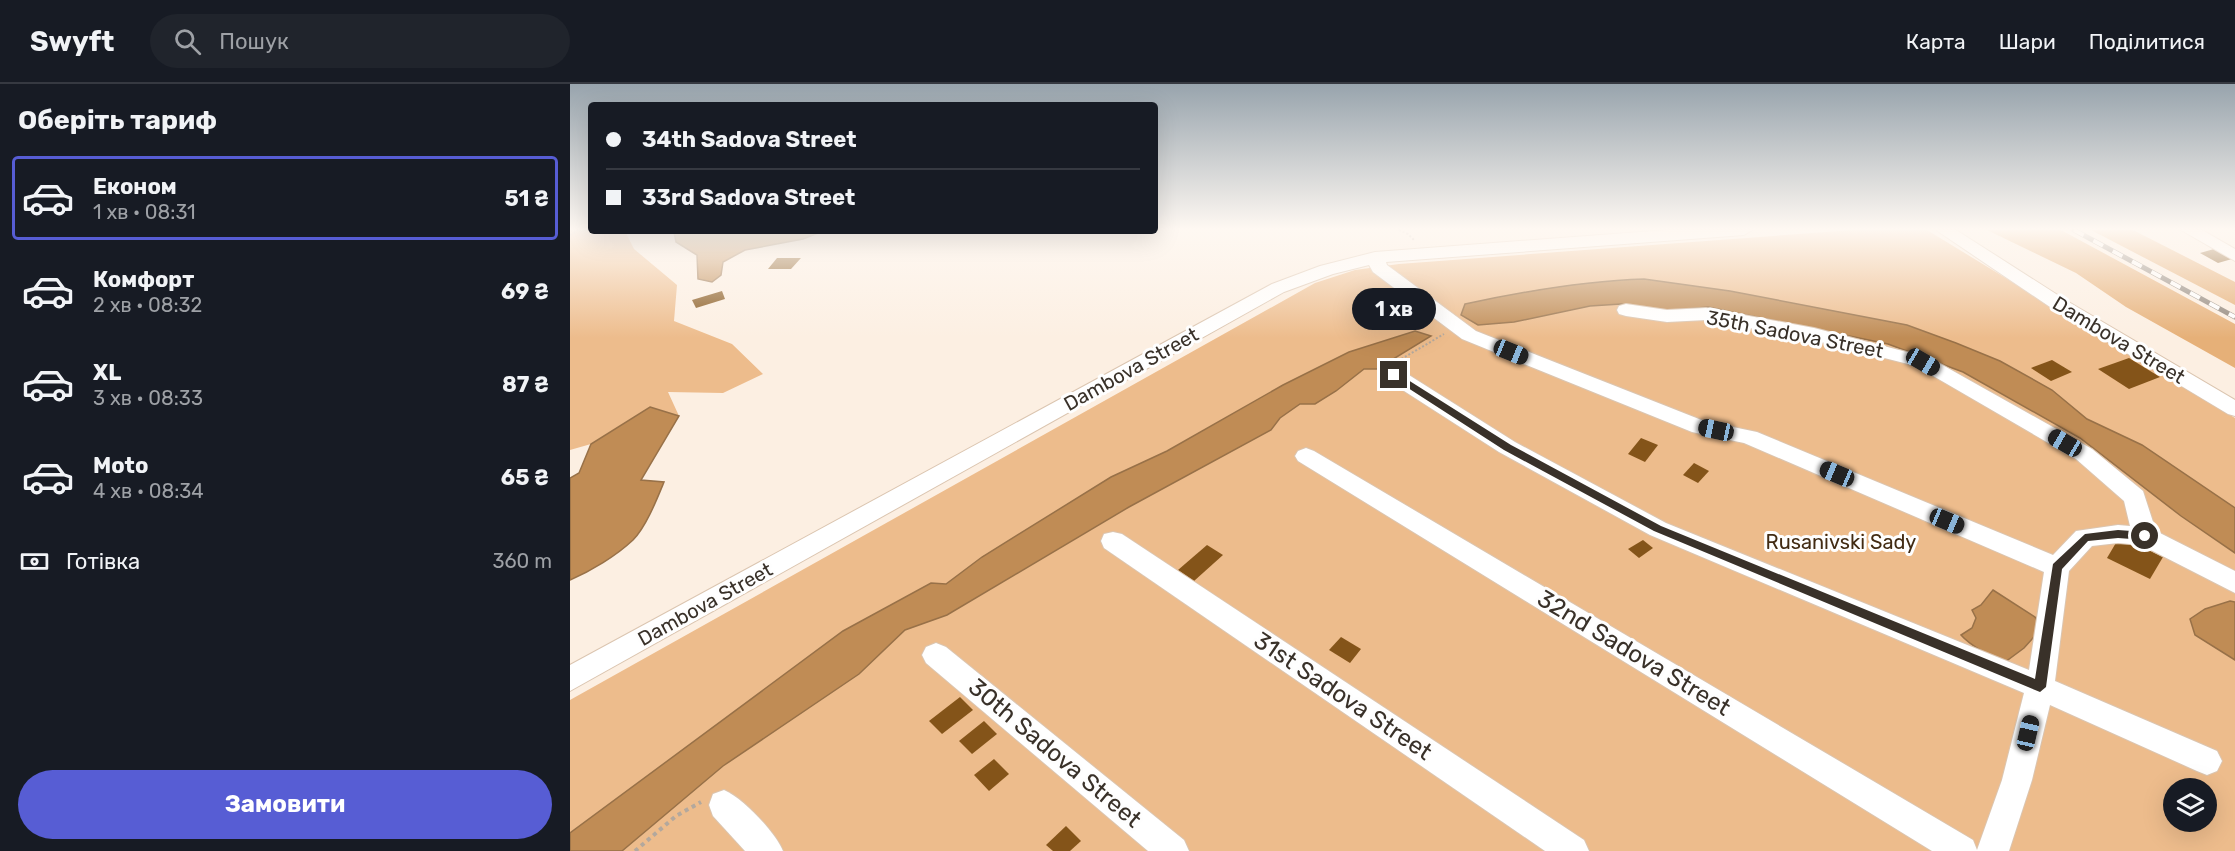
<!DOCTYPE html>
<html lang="uk">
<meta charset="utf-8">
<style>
body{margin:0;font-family:Rubik,sans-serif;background:#20242c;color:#f1f3f6;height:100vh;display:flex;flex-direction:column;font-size:22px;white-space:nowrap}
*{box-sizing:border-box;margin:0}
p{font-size:20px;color:#9ea1a6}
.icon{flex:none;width:33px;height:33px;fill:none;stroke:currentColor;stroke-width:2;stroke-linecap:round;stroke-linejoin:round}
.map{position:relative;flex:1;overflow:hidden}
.drawer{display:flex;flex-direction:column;background:#171b24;width:570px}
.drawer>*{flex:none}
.top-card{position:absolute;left:18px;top:18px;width:570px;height:132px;border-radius:6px;box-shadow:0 6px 24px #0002;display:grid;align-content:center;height:132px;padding:0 18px;background:#171b24}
.buttons{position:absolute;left:1593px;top:694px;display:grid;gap:12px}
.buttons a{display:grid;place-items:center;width:54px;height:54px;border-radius:50%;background:#171b24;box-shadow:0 6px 24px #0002;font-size:30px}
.end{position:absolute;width:27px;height:27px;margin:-14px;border:8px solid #393129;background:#fff;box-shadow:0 0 0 3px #fff}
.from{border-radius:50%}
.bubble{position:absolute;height:42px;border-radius:21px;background:#171b24;box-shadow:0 6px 24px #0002;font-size:20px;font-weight:700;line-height:42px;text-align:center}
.car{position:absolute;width:18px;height:36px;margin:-18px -9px;border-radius:8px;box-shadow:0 0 4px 2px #0007;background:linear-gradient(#222 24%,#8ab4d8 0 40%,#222 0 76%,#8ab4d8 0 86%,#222 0)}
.top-card b{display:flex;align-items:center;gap:21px;height:57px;font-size:22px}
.top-card b+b{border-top:2px solid #363941}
.top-card i{width:15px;height:15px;background:#f1f3f6}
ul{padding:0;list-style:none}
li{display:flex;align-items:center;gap:18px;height:84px;margin:0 12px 9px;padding:0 6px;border:3px solid transparent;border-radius:6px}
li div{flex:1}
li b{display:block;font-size:22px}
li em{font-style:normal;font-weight:700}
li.active{border-color:#575dd4}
li>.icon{width:54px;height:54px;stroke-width:1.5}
h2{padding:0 18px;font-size:27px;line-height:72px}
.pay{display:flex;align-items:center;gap:15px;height:66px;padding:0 18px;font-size:22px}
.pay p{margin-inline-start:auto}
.button{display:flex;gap:12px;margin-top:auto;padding:12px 18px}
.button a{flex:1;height:69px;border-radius:36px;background:#575dd4;color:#fff;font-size:24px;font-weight:700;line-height:69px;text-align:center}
header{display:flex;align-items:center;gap:36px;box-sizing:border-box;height:84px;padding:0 30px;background:#171b24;border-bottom:2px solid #363941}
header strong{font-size:28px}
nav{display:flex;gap:33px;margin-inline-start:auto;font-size:21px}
.search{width:420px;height:54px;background:#20242c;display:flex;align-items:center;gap:15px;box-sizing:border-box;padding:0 21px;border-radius:33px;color:#9ea1a6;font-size:22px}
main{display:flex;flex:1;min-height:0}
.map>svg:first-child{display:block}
.green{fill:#edbc8c;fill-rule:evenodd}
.forest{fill:#e6b078}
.water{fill:#c08c55;stroke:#987148;stroke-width:1.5}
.building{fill:#845419}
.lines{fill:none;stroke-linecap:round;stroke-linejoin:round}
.minor-casing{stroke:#dbc5b0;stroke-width:2}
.path-far1{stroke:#b3a89d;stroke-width:2;stroke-dasharray:2 2;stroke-linecap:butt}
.path{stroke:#b3a89d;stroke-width:4;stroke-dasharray:4 4;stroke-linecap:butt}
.minor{fill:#fff;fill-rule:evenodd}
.rail-casing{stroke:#8f857b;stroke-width:5}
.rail{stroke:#fefefe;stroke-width:4;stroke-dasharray:11;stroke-linecap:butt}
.route{fill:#393129}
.labels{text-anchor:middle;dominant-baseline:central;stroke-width:6;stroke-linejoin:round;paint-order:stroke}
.street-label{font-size:20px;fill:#393129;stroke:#fefefe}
.park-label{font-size:20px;fill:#422b13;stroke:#fefefe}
.near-street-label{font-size:24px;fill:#393129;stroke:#fefefe}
</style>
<header>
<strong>Swyft</strong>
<div class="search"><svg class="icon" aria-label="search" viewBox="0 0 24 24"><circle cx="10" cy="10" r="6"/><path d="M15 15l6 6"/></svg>Пошук</div>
<nav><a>Карта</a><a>Шари</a><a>Поділитися</a></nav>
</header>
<main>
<section class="drawer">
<h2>Оберіть тариф</h2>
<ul>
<li class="active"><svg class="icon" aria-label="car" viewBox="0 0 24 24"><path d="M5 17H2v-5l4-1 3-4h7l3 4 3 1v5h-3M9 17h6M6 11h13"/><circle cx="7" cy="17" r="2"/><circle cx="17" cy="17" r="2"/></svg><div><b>Економ</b><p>1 хв · 08:31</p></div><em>51 ₴</em></li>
<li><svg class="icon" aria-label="car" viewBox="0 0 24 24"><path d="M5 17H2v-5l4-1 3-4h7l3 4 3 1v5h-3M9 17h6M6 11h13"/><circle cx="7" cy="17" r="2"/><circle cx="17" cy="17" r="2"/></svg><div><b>Комфорт</b><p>2 хв · 08:32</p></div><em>69 ₴</em></li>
<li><svg class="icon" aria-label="car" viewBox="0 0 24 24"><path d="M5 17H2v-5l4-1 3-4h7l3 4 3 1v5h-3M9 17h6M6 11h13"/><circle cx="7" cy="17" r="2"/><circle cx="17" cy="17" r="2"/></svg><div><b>XL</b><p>3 хв · 08:33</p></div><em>87 ₴</em></li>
<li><svg class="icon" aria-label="car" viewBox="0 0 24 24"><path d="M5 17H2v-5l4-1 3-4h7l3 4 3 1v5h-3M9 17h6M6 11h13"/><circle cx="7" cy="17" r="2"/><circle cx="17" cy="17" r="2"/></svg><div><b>Moto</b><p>4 хв · 08:34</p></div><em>65 ₴</em></li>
</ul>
<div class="pay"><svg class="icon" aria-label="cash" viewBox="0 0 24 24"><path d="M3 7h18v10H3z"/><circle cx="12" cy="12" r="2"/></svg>Готівка<p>360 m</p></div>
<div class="button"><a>Замовити</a></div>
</section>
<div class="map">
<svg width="1665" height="767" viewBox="0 0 1665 767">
<rect width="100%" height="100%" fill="#fcefe2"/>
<!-- green -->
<g class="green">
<polygon points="0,146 55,147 64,165 107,201 104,237 162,260 193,290 153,309 98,308 109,332 80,323 21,360 0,366"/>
<path d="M1282,146h75l308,188v433h-1665v-151l745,-417 40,-13 44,-6zM1604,705h32v33h-32z"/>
</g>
<!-- forest -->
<g class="forest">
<polygon points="1491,146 1665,240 1665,284 1556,223 1506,189 1417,146"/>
<polygon points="1563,146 1665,198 1665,221 1521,146"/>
</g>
<!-- water -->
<g class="water">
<polygon points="106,147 253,147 233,155 175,166 153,178 151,191 142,198 128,195 127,171 106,158 104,148"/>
<path d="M1074,195l86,12 177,34 49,18 44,18 52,29 35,29 55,26 93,63v45l-54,-37 -101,-78 -117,-66 -75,-28 -180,-37 -45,4 -42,-7 -31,2 -76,16 -36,3 -17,-10 4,-11c60,-13 118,-23 179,-25z"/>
<polygon points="845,247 861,252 807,285 794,285 766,307 745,320 730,320 710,334 701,346 559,423 377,531 335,546 289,590 153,682 52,767 0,767 0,749 273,547 361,499 376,500 412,473 541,393 597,367 713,301 779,268"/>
<path d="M80,323l29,9 -38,64 23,2c-7,17 -18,45 -31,58 -17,16 -42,31 -63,40v-102l9,-5 12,-29z"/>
<path d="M1423,506l42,27 6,12 -17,19 -23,17c-12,-12 -29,-17 -40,-30l11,-7 4,-10 -4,-8 9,-5z"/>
<polygon points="1660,517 1665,518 1665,576 1625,551 1620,535 1635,525"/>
</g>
<!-- building -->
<g class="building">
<polygon points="1644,165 1662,175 1648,179 1630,169"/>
<polygon points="207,174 231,174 221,185 198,185"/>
<polygon points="152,207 155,215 126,224 122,216"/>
<polygon points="1559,274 1590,293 1559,305 1528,285"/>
<polygon points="1482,276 1502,288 1481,297 1461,284"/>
<polygon points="1071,354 1088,361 1075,378 1058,370"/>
<polygon points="1124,379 1139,387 1128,399 1113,391"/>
<polygon points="1550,452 1593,473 1580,495 1537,474"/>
<polygon points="1073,456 1083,464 1069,474 1058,465"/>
<polygon points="637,461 653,471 624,497 608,486"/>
<polygon points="771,553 791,565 780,579 759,566"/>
<polygon points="390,613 403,626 372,650 359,637"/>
<polygon points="414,637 427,650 402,670 389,657"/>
<polygon points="424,675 439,690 419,707 404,691"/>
<polygon points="496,742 511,757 500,767 483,767 476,761"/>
</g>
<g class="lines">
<!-- minor casing -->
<g class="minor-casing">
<g id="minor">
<polygon points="1097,146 1182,146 1174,151 816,178 817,181 906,247 1134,337 1187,348 1483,471 1506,447 1548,441 1560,442 1554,417 1506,375 1346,282 1243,256 1136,236 1097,238 1056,232 1049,230 1047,226 1049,222 1056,220 1097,226 1136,224 1244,244 1360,274 1522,365 1573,407 1586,447 1665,487 1665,509 1571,461 1548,459 1522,462 1499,487 1485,597 1647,667 1652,677 1647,687 1637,691 1627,687 1480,621 1462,696 1439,767 1362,767 728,377 725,372 728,367 736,364 744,367 1403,756 1407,766 1432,696 1454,609 1080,451 929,368 817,296 814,291 817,286 824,285 831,286 945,358 1096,439 1459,586 1474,488 1174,359 1122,348 892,255 803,188 799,181 763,190 714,208 0,607 0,581 702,200 750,182 805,168"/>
<polygon points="1366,146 1386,146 1497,217 1665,316 1665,332 1658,330 1483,225"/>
<polygon points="1611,146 1632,146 1665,165 1665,177"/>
<polygon points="543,448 552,450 1014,756 1019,767 975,767 534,464 531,457 534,450"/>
<polygon points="366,559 376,563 614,756 619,767 578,767 356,579 352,571 356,563"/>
<path d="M154,706c19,8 51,42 59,61h-38l-32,-35 -4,-11 4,-11z"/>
</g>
</g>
<!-- path-far1 -->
<g class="path-far1">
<polyline points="829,146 838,150 845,157"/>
<polyline points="0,151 8,146"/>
<polyline points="828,277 874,250"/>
</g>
<!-- path -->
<polyline class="path" points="65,767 106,732 131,718"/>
<!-- minor -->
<use href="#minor" class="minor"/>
<!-- rail casing -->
<g class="rail-casing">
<polyline id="rail" points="1504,146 1665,233"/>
</g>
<!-- rail -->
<use href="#rail" class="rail"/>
</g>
<!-- sky -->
<linearGradient id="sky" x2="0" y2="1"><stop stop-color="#98a4ad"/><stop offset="0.57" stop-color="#fef8f2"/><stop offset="1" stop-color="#fef8f2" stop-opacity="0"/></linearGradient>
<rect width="1665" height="254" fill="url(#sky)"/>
<!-- route -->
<polygon class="route" points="821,289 827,289 941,361 1091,442 1465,595 1483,480 1515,450 1548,446 1575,448 1581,452 1575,456 1548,454 1518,457 1492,485 1476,603 1470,608 1084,447 934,366 821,293"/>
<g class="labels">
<!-- street labels -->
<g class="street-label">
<text transform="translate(1225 250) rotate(11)">35th Sadova Street</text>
<text transform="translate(1549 256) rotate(31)">Dambova Street</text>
<text transform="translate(561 285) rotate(-29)">Dambova Street</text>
<text transform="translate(135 520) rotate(-29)">Dambova Street</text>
</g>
<!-- park labels -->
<g class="park-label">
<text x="1271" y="458">Rusanivski Sady</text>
</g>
<!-- near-street labels -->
<g class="near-street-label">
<text transform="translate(1064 569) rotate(31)">32nd Sadova Street</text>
<text transform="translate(773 612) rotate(34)">31st Sadova Street</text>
<text transform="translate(485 669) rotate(40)">30th Sadova Street</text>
</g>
</g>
</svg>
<div class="buttons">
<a><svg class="icon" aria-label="layers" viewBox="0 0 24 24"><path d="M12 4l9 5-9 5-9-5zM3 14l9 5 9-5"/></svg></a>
</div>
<i class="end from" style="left:1575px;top:452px"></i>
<i class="end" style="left:824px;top:291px"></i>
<div class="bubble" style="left:782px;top:204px;width:84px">1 хв</div>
<i class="car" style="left:941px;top:268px;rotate:112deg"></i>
<i class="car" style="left:1353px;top:278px;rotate:120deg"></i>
<i class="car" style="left:1146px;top:346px;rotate:282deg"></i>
<i class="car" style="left:1495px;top:359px;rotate:300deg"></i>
<i class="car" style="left:1267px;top:390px;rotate:293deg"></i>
<i class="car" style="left:1377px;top:437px;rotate:113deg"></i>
<i class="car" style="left:1458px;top:649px;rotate:13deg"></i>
<div class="top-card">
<b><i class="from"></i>34th Sadova Street</b>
<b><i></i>33rd Sadova Street</b>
</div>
</div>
</main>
